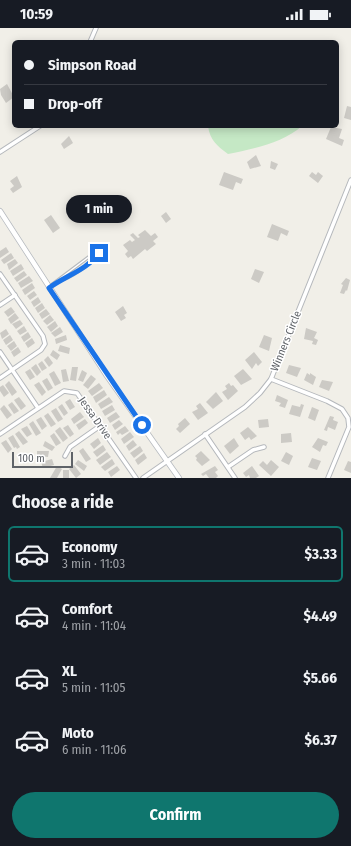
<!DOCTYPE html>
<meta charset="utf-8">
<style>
body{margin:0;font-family:"Fira Sans Condensed",sans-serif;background:#20242c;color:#f1f3f6;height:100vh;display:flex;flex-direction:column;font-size:15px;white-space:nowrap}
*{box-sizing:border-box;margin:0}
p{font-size:13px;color:#9ea1a6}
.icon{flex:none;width:22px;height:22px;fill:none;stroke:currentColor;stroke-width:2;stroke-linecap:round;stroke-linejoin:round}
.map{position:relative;height:450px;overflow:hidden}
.side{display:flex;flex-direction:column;background:#171b24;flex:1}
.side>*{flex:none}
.banner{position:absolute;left:12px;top:12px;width:327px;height:88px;border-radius:6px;box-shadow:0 2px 10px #0003;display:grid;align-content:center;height:88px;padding:0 12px;background:#171b24}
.scale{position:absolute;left:12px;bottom:10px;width:61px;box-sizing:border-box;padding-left:4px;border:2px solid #5f6368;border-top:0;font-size:11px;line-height:14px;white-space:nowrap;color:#5f6368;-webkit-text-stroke:3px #fff;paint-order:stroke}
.end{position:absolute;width:18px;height:18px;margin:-9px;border:5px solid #1a73e8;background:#fff;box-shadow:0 0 0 2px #fff}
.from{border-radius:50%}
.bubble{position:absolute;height:28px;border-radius:14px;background:#171b24;box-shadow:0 2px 10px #0003;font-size:13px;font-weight:700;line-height:28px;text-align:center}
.banner b{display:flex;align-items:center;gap:14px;height:38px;font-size:15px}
.banner b+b{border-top:1px solid #363941}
.banner i{width:10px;height:10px;background:#f1f3f6}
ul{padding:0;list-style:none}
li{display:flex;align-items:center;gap:12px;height:56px;margin:0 8px 6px;padding:0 4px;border:2px solid transparent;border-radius:6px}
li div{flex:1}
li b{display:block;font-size:15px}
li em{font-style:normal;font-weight:700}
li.on{border-color:#0f766e}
li>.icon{width:36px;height:36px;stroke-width:1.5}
h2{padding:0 12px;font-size:18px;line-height:48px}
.cta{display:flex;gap:8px;margin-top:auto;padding:8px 12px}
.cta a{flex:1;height:46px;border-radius:24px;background:#0f766e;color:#fff;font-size:16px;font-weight:700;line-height:46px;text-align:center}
.status{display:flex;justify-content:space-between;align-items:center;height:28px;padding:0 20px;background:#171b24;direction:ltr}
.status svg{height:11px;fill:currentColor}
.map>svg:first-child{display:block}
.green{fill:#c5e8c5}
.building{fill:#cccac5}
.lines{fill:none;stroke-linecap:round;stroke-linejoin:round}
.service-casing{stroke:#b5b8bc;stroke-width:3.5}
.minor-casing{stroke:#b5b8bc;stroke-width:5.5}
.secondary-casing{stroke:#b6babf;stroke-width:6}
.service{stroke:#fff;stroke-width:1.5}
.minor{stroke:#fff;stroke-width:3.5}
.secondary{stroke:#fff;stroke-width:4.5}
.route{stroke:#1a73e8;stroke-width:5}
.labels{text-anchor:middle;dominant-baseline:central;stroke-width:3;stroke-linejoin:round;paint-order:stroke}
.street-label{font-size:11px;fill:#5f6368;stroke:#fff}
</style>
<div class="status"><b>10:59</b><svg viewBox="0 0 49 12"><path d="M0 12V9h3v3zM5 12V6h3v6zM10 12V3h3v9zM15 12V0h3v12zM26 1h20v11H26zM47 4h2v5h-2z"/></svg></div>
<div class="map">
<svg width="351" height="450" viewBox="0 0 351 450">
<rect width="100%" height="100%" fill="#f1efe8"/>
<!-- green -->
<path class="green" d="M208,98h94c-19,17 -50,23 -74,28 -11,-8 -18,-14 -20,-28z"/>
<!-- building -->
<g class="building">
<polygon points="7,56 14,69 6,75 1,67 0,61"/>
<polygon points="347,78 351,79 351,92 344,90"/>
<polygon points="331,99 342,101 339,110 344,112 342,118 326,111"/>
<polygon points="69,108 73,115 64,121 61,116"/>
<polygon points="256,127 261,138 250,141 247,134"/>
<polygon points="271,133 278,136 275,142 270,140"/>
<polygon points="224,144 243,151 241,156 236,154 233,162 219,157"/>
<polygon points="312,144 316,147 318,144 323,148 318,155 309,148"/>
<polygon points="17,148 22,159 13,165 10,161 14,158 10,153"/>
<polygon points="166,184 171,191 166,195 161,188"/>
<polygon points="51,187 60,200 53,205 44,192"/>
<polygon points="272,196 289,203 287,208 281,205 278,213 267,209"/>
<polygon points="145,202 151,208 155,205 158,209 153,213 156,216 147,223 145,221 133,231 131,228 128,230 125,226 128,223 123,217 130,212 132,214 135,212 130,207 133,205 138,210 140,209 138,207"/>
<polygon points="6,219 9,224 0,230 0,223"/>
<polygon points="11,225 14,230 4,236 1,232"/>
<polygon points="15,231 18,235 9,242 7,236"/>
<polygon points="21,236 24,241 13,248 10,243"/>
<polygon points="255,241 264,244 259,255 251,251"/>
<polygon points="24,243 27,247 17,254 14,250"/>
<polygon points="29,248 33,253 21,260 18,255"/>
<polygon points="346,250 350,252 347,263 346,262 344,266 340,265 343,257 341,256"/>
<polygon points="32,255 35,260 25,267 22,262"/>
<polygon points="34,263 37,267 30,272 27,268"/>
<polygon points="38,269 41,274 34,279 31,274"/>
<polygon points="42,275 45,280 38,285 35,280"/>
<polygon points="123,278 127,285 124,287 126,290 121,293 115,284"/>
<polygon points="11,279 15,284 8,289 4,284"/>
<polygon points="46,281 50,286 42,291 39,286"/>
<polygon points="15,285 19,290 11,296 8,291"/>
<polygon points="50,287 54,292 47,297 43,293"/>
<polygon points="20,292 23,296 16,301 12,296"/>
<polygon points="55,293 58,298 51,304 47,299"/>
<polygon points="24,298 27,303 20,307 17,303"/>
<polygon points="60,299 63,304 55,309 51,305"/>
<polygon points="306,300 317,304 314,310 318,312 316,317 312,316 313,313 304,311"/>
<polygon points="6,301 9,306 2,311 0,305"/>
<polygon points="28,304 31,309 24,314 21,309"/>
<polygon points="10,307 13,312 6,317 3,312"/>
<polygon points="66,307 67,312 56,316 55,311"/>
<polygon points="264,307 272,310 269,323 259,319"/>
<polygon points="32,310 35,315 28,320 25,315"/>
<polygon points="14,313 17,318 11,323 7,318"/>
<polygon points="60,317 70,320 69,326 58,323"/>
<polygon points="18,319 21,324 14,329 11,324"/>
<polygon points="53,322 60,327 57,332 50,327"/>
<polygon points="254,324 262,334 258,338 256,335 252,341 245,332"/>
<polygon points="48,328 53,335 49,339 44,332"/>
<polygon points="42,333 47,340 42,343 38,336"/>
<polygon points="36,336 41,344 37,348 31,340"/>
<polygon points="289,337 301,340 297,349 286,345"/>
<polygon points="72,339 78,339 76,353 70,352"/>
<polygon points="30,341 35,349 30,352 25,344"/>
<polygon points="66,341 69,353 63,354 61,342"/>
<polygon points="243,341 252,351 241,357 234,348"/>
<polygon points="82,342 87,345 83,354 78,352"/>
<polygon points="54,343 61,355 55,358 49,346"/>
<polygon points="307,345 310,347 310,345 316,349 313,357 304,352"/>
<polygon points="91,347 96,351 88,361 83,357"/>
<polygon points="47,350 53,360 48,363 42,353"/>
<polygon points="322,352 333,354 329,363 319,359"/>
<polygon points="9,353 17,364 12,368 5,357"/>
<polygon points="39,354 46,364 42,368 34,357"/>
<polygon points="99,355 103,360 92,368 88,363"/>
<polygon points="229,355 231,358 233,357 238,363 228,372 222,364 227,361 225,358"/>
<polygon points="3,357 9,365 4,369 0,363 0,359"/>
<polygon points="104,362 107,367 96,375 93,369"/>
<polygon points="216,364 223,373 213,381 206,374"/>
<polygon points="277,367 288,372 285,380 279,378 281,375 275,373"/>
<polygon points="19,369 26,378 21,382 14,372"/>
<polygon points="109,369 113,374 101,381 98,376"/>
<polygon points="70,371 75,379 70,382 65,374"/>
<polygon points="12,374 19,383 14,386 8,377"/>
<polygon points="200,375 208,385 198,392 192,384 198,381 196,378"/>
<polygon points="62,376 68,385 64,388 58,379"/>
<polygon points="301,376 304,377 300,389 289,386 292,377 300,379"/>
<polygon points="4,377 12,387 7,391 0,381"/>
<polygon points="112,377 115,382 105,388 102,383"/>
<polygon points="312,379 319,382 315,393 308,390"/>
<polygon points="56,380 63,391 58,394 51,383"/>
<polygon points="80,384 84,389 74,396 71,391"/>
<polygon points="116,384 120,389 110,395 107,390"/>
<polygon points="48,385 56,396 51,399 44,388"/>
<polygon points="330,388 334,389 333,392 338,394 335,402 328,399 327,403 324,402"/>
<polygon points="41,389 47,398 42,402 36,392"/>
<polygon points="185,390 190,396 180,405 176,401 179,398 178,396"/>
<polygon points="85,391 88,395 79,402 76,397"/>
<polygon points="268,391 269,399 259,400 258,392"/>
<polygon points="119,392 123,396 115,402 112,397"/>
<polygon points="33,393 41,405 36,408 29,396"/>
<polygon points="68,397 74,406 70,409 63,400"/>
<polygon points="27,398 32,406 27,409 21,401"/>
<polygon points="125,398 129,403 122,407 120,405 118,407 116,404"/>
<polygon points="60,399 68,410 63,414 55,403"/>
<polygon points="248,399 257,408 251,412 249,409 245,412 240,405"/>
<polygon points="19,403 28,414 23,417 15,406"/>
<polygon points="130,404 134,409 124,416 121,411"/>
<polygon points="54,405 61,415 56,418 50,408"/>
<polygon points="291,405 292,414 281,415 281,406"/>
<polygon points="13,407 20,419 17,421 16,419 14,420 8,410"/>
<polygon points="98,410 101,415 94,421 90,416"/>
<polygon points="234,410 239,418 230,426 224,418"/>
<polygon points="318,410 328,414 326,418 323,417 320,424 312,419"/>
<polygon points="6,412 12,421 8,425 1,415"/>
<polygon points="133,412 137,417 129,423 126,418"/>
<polygon points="45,413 55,419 52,423 43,418"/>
<polygon points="103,417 106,422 97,429 93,424"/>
<polygon points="140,418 143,423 134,430 130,425"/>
<polygon points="83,420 91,431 86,434 79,423"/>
<polygon points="37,423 49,423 48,429 37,428"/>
<polygon points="201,423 210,432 202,438 196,432 197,430 195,428"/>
<polygon points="107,424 111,429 100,437 96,432"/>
<polygon points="286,424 293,428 289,437 281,433"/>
<polygon points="144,425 147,430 138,437 135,432"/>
<polygon points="312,430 321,433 317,442 308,439"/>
<polygon points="52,431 54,437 43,440 41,434"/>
<polygon points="112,431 115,436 105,443 101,439"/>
<polygon points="78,432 87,438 84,443 75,436"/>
<polygon points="271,432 279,439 271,448 259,437 263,433 267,437"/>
<polygon points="348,433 351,434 351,445 344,442"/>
<polygon points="74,437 81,446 76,450 69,441"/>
<polygon points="57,438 62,441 57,450 50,450"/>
<polygon points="117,438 120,442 111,449 108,444"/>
<polygon points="215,438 218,442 215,444 218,448 216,450 209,450 206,446 203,448 201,446"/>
<polygon points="252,438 259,448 256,450 250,450 249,447 246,449 243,445"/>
<rect x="63" y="442" width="6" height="8"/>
</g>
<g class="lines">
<!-- service casing -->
<g class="service-casing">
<g id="service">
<path d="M57,254c14,-4 33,-17 42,-29"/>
<polyline points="50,258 90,228 99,225"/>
</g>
</g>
<!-- minor casing -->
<g class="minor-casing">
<g id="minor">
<polyline points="90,14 96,0"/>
<polyline points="0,124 40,98"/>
<polyline points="0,246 43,308 45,316 41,322 0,350"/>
<polyline points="0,277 15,267"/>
<polyline points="0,324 38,380"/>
<polyline points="271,351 327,373 342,381 348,390 349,399 328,450"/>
<polyline points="0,406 64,363 77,365 136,450"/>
<polyline points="205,406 235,450"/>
<polyline points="65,428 70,419 100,398"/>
<polyline points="228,439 253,422 264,419"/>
<polyline points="143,450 245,379 260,365 271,351 351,152"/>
</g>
</g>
<!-- secondary casing -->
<g class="secondary-casing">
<polyline id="secondary" points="0,183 107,348 179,450"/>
</g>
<!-- service -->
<use href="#service" class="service"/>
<!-- minor -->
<use href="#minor" class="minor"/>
<!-- secondary -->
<use href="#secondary" class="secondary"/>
</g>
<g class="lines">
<!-- route -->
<path class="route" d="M99,225c-12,17 -34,23 -50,35l93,137"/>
</g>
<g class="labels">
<!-- street labels -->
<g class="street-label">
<text transform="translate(286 313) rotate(-68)">Winners Circle</text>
<text transform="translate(95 390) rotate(55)">Jessa Drive</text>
</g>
</g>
</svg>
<div class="scale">100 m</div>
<i class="end from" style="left:142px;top:397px"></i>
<i class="end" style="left:99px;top:225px"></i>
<div class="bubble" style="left:66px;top:167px;width:66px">1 min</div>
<div class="banner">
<b><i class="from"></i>Simpson Road</b>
<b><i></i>Drop-off</b>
</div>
</div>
<section class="side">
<h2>Choose a ride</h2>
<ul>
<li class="on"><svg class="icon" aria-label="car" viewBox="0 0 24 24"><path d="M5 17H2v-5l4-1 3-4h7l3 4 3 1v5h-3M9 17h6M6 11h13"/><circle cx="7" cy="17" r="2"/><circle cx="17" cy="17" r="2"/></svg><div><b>Economy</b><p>3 min · 11:03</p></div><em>$3.33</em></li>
<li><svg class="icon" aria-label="car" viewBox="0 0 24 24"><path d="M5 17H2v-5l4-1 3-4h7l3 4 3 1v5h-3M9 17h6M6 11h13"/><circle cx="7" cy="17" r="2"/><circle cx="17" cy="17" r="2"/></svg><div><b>Comfort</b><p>4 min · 11:04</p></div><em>$4.49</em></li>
<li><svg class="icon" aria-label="car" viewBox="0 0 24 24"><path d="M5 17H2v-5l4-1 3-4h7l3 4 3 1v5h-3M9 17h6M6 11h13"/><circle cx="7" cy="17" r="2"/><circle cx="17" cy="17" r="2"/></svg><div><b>XL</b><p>5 min · 11:05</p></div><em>$5.66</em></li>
<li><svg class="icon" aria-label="car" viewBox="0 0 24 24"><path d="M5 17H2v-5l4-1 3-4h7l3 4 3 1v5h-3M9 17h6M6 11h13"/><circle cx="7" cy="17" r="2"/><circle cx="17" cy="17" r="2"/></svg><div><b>Moto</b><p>6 min · 11:06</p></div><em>$6.37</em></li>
</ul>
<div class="cta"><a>Confirm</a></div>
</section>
